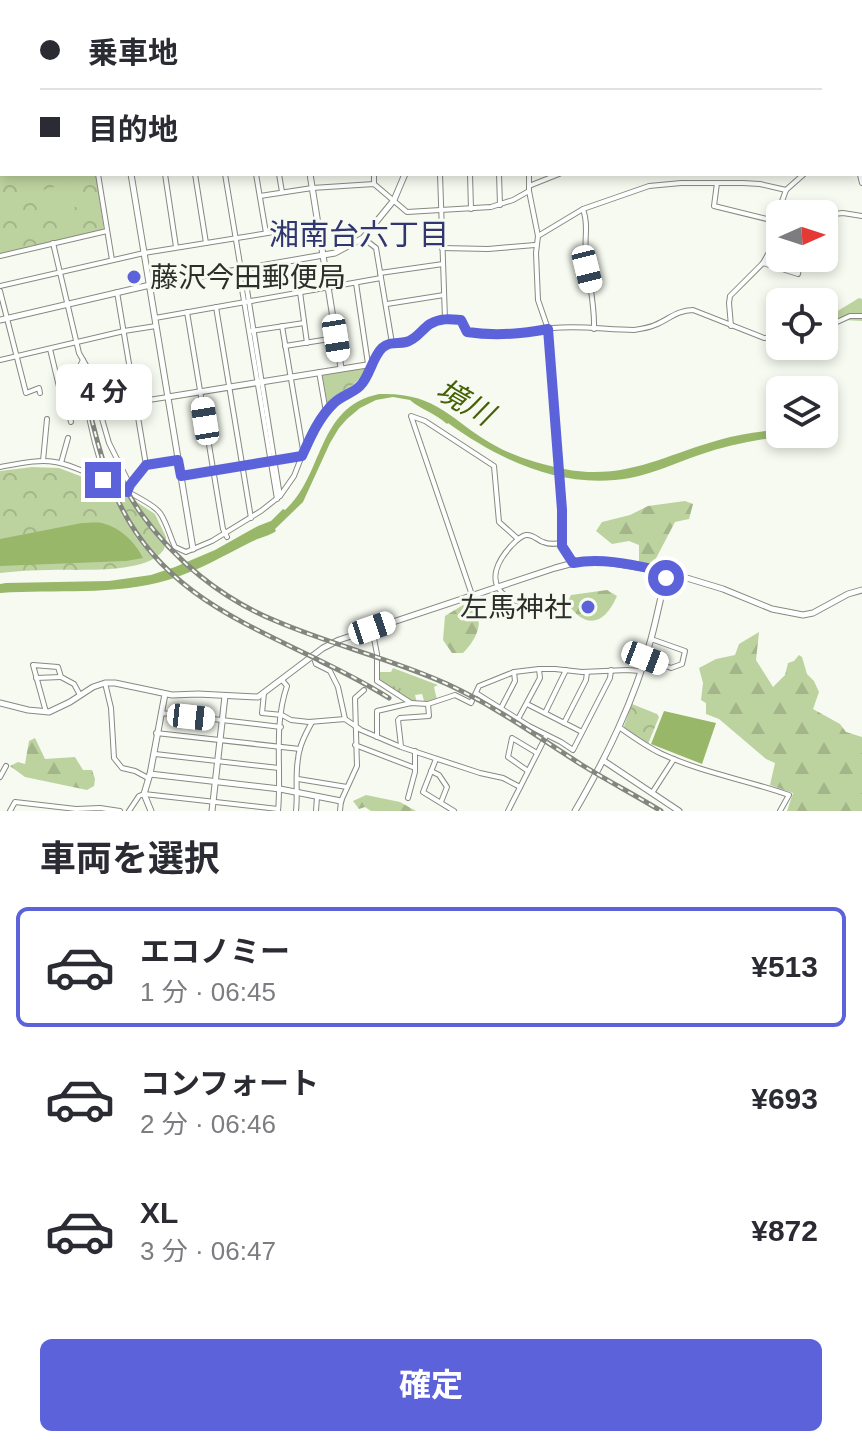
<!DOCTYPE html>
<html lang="ja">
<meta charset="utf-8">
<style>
body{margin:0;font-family:Arial,"Noto Sans JP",sans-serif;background:#f7f7f7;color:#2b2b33;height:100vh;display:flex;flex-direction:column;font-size:30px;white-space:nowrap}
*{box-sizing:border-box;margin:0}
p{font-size:26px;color:#7c7c81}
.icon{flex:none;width:44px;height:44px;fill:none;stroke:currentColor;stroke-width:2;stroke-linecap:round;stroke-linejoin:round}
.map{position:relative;height:811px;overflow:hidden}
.sheet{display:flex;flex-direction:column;background:#fff;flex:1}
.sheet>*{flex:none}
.guide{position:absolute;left:0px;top:0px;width:862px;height:176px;box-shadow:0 4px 12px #0003;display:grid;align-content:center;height:176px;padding:0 40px;background:#fff}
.needle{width:52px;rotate:87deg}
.buttons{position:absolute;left:766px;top:200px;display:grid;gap:16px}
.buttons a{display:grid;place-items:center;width:72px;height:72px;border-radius:12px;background:#fff;box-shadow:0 4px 12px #0003;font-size:40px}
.end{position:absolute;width:36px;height:36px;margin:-18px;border:10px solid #5c63da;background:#fff;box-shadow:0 0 0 4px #fff}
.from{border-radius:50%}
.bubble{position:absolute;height:56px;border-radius:12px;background:#fff;box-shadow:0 4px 12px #0003;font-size:26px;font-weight:700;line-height:56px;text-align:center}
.car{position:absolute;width:24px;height:48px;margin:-24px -12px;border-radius:10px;box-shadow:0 0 6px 2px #0007;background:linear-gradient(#fff 24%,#345 0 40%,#fff 0 76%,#345 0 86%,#fff 0)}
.guide b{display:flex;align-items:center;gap:28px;height:76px;font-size:30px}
.guide b+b{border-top:2px solid #e1e1e2}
.guide i{width:20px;height:20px;background:#2b2b33}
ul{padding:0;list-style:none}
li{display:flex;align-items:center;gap:24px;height:120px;margin:0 16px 12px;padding:0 24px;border:4px solid transparent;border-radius:12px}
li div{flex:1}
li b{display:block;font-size:30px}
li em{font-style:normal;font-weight:700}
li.selected{border-color:#5c63da}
li>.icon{width:72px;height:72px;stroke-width:1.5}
h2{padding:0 40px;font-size:36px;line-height:96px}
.action{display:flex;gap:16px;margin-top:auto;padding:16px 40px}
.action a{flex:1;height:92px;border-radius:12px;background:#5c63da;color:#fff;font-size:32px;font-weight:700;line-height:92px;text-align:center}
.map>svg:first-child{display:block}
.grass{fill:url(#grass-tufts)}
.forest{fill:url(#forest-firs)}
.park{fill:url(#park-crowns)}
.pitch{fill:#bdd39f}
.water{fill:#98b769}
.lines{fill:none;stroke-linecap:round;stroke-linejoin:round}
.minor-casing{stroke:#868a81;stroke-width:6}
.tertiary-casing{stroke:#868a81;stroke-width:7}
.primary-casing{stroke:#5a7424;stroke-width:9}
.trunk-casing{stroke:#5a7424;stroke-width:10}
.minor{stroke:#fff;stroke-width:4}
.tertiary{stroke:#fff;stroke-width:5}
.primary{stroke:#aac279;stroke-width:7}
.trunk{stroke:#8eae4c;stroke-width:8}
.rail-casing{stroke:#83867f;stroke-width:5}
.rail{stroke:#f6faf0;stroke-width:2;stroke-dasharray:6;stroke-linecap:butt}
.route{stroke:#5c63da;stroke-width:10}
.poi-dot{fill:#5c63da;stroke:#f6faf0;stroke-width:3}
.labels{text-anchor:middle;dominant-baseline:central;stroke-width:6;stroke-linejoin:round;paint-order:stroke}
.poi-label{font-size:28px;fill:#2d2e2a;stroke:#f6faf0;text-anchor:start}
.neighbourhood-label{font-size:30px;fill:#313671;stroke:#f6faf0}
.water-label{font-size:30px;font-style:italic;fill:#466008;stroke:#f6faf0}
</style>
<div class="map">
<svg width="862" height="811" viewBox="0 0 862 811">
<defs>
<pattern id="grass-tufts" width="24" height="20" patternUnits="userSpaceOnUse" patternTransform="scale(2)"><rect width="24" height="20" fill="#bdd39f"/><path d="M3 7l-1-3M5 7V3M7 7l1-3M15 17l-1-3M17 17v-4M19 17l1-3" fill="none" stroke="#a3b589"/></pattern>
<pattern id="forest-firs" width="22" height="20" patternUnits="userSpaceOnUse" patternTransform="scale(2)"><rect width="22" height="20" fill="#bdd39f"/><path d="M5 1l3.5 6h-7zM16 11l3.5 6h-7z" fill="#a3b589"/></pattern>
<pattern id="park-crowns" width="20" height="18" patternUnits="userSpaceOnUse" patternTransform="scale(2)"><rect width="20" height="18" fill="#bdd39f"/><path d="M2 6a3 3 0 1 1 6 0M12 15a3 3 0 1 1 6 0" fill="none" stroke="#a3b589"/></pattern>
</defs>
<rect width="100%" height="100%" fill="#f6faf0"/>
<!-- grass -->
<polygon class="grass" points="393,668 438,685 434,687 437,700 425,704 422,694 415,695 417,703 413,702 379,680 380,672 391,672"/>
<!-- forest -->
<g class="forest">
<polygon points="859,298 862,299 862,321 844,320 824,325 824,314 836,312"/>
<polygon points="685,501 693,504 689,519 675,522 652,566 639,564 639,545 629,541 612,544 596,531 602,522 630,515 648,506"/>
<path d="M607,590l10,6c-13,29 -31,34 -50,7l4,-8z"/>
<path d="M463,605c27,9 14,34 0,48h-11l-9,-13 2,-24z"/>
<polygon points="759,632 756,660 773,687 785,675 788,663 794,661 799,655 802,657 807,674 814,681 819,692 813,709 840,724 846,732 862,737 862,811 787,811 793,793 770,785 775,763 766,759 719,719 706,714 706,703 701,700 703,683 699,668 716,659 735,655 739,644"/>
<polygon points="35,738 45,759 75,757 83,770 92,770 95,779 94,786 87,790 25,777 10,766 18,762 25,764 29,741"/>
<polygon points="366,795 400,802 416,811 371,811 365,807 359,809 353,801"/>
</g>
<!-- park -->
<g class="park">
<polygon points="0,162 2,162 2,174 96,174 104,230 0,254"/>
<path d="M368,367c-9,18 -27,24 -40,39l-6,-32z"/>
<path d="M32,467l27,1 61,23 35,23 11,23c0,6 -1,13 -6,17 -21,20 -83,15 -110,16 -17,0 -33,1 -50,3v-102z"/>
<polygon points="632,704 657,714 659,717 648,744 625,729 624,726"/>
</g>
<!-- pitch -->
<polygon class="pitch" points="71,182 78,206 51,216 43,190"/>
<!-- water -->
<g class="water">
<path d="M379,394c58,-2 71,26 115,51 21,12 46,19 70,24 61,12 100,-14 155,-29 20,-6 41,-8 61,-11v5h27c-37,3 -73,9 -108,21 -23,8 -45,18 -69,23 -67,12 -129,-17 -182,-55l-1,1c-12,-11 -27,-15 -37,-24l-17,-3 -17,3 -16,8 -13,11 -8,9 -9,15 -27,59 -28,27 1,2c-7,5 -15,6 -23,10 -28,14 -55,30 -85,39 -54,16 -113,9 -168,13v-9l6,-1 103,-2 42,-6 24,-8 40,-17 43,-24 13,-5 12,-12 2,1c39,-34 31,-103 94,-116z"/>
<path d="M82,523c6,0 14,-1 20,0 19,5 33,19 41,35l-17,3 -126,5v-27z"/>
<polygon points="664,711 716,723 702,764 651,744"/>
</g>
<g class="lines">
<!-- minor casing -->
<g class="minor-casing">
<g id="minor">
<polyline points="18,0 18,2"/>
<polyline points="56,0 56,2"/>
<polyline points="140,0 141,2"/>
<polyline points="171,0 172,2"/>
<polyline points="202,0 203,2"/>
<polyline points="240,0 240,2"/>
<polyline points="270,0 271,2"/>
<polyline points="370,0 371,2"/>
<polyline points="617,0 618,2"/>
<polyline points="179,2 182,0"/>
<polyline points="335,2 343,0"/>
<polyline points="439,2 439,0"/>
<polyline points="491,2 492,0"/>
<polyline points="829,2 829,0"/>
<polyline points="0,36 2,36"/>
<polyline points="860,103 862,100"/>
<polyline points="0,107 2,106"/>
<polyline points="862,171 860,175 862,183"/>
<polyline points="98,174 112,260"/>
<polyline points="165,174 176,247"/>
<polyline points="195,174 206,243"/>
<polyline points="225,174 241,270 245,277 280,496"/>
<polyline points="256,174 266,233"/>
<polyline points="279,174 282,192"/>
<polyline points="374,174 374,184"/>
<polyline points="440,174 445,319"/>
<polyline points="470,174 471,209"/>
<polyline points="499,174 500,205"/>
<polyline points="529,174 529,191 538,236 536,253 538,300 548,329 562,510 562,546 573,563"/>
<polyline points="717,183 714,206 775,221"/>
<polyline points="529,186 559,174"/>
<polyline points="260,196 312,188 374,184 407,212 491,207 513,200 529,191"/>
<polyline points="779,208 794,214"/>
<path d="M583,209c6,17 1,27 3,44 2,26 9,50 8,76"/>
<polyline points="807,214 810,214"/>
<polyline points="824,215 843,213 862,216"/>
<polyline points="538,236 583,209 649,186 681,183 743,183 760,184 786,190"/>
<polyline points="363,238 376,248 392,343"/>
<polyline points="53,243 79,353 87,367 109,443 130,485"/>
<polyline points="442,248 488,249 535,245"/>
<polyline points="0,256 107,231"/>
<polyline points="763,263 798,274 801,258"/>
<polyline points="241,273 240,277 277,499"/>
<polyline points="380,273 443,264"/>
<polyline points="356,283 368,364"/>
<polyline points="0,286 144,253 318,225"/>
<polyline points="0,291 26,393 39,388 40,393"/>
<polyline points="117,292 146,465 130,485 127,492"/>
<polyline points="300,292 307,343"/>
<polyline points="387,304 444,295"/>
<polyline points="216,307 251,518"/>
<polyline points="187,312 223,529 227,537"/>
<polyline points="155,318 381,278"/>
<polyline points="282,326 303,450"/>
<polyline points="731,326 729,303 730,296 763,263 772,247 775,221 786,190 804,174"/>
<polyline points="824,328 850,316 862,316"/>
<polyline points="251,331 304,323"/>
<polyline points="285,346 336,338"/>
<polyline points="50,349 62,399 83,394"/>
<polyline points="0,360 124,331 156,326"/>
<polyline points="83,360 78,370 95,443 104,474 103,480"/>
<polyline points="319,372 326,412"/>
<polyline points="136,402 168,397"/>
<polyline points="99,412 114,374 130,371"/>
<polyline points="69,413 71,422"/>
<polyline points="70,418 88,413"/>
<polyline points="43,461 47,419"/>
<polyline points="61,463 68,438"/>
<polyline points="146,465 178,460"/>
<path d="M0,467c18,-3 37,-8 55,-5 17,2 96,38 105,51 7,10 10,24 15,34l11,5 26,-11 49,-30 19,-15 14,-20 9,-23 19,-35 10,-14 14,-10 13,-7 21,-36 5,-6 7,-2 15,-1 23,-18 8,-3 7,-2 16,1 6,12c29,4 57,-1 86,-4 27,-3 55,2 81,2 7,-1 14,-2 21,-5 13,-5 22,-15 38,-15l71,28 16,-1"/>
<polyline points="182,476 302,456"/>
<polyline points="472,595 411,416 425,421 494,466 499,522 518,539"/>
<path d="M541,604c-41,1 -62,-23 -30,-58 4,-4 9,-10 15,-11 7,-1 11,5 17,7 7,3 13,2 19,1"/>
<polyline points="372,628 377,654 377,681 411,703"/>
<polyline points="313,655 316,664 330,671 338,687 345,719"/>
<polyline points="645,658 671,668 682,664 685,651 651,639"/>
<polyline points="36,678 61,677"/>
<polyline points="105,683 111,708 114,758 122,768 135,771 148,778"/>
<polyline points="264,693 262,713 282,715 291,720 309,722 345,719 361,730 401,747 480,773 503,778 520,787"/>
<polyline points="476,693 529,726 561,742 573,750 610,678 611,670"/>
<polyline points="527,704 582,732"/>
<polyline points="501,708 515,681 514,672"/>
<polyline points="46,712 33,665 58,667 61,677 74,684 80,695"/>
<polyline points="161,713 281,727"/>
<polyline points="545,713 566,670"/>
<polyline points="518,719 540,678 539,669"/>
<polyline points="564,723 586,680 587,672"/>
<path d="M619,727c14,10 28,20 43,27 41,19 85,26 127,41l-9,16"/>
<polyline points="156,733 300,749"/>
<polyline points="377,737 377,711 411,703 428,704 455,695 471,703 479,686 514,672 539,669 555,669 582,672 627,670 640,671"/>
<polyline points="355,745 415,768"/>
<polyline points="401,746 398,720 400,718 429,716 428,704"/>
<polyline points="155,754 279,768"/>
<polyline points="436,759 423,792 454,811"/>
<polyline points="431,771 439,775 447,787 441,802"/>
<polyline points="528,771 508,757 512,738 537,753"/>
<polyline points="0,777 6,766"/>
<polyline points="298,779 347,787"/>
<polyline points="652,793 674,759"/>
<polyline points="408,798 415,772 415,751"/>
<polyline points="10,811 15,802 76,809 100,808 120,811"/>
<polyline points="129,811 139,796 144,794 278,809"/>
<path d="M278,811c4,-41 -5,-85 9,-125l-5,-6"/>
<path d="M296,811c2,-17 -1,-35 2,-52 1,-13 8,-26 14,-37"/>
<polyline points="316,811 317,797"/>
<polyline points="340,811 341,801 357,766 355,698 364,690"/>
<polyline points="508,811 546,736"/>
</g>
</g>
<!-- tertiary casing -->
<g class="tertiary-casing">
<g id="tertiary">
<polyline points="101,0 101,2"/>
<polyline points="403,0 403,2"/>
<polyline points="0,71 2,78"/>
<polyline points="131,174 193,549"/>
<polyline points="310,174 341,368"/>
<polyline points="0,320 150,285 335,253 363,238 394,200 405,174"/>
<polyline points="168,397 373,364"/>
<polyline points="0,703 28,710 49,712 70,702 93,687 105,683 115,683 172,695 198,694 258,697 323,648 339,640 555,568 581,561 600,561 667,572 723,589 772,609 803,615 813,613 848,594 862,590"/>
<polyline points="604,761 679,811"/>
<polyline points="150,774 280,789 341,801"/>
<polyline points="151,811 144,794 150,774 165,694"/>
<polyline points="212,811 225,696"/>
<path d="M575,811c32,-55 59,-110 76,-172 6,-22 10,-44 16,-67"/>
</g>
</g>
<!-- primary casing -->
<g class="primary-casing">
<g id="primary">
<polyline points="758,0 758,2"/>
<polyline points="860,169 862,171"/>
</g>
</g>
<!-- trunk casing -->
<g class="trunk-casing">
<g id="trunk">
<polyline points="860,77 862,77"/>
<polyline points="0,156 2,156"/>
</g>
</g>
<!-- minor -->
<use href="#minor" class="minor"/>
<!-- tertiary -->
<use href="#tertiary" class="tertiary"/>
<!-- primary -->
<use href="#primary" class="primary"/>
<!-- trunk -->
<use href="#trunk" class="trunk"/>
<!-- rail casing -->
<g class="rail-casing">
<g id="rail">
<path d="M80,373c11,41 19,84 36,123 52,119 174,139 273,202"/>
<path d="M113,465c9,16 17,33 27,47 34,48 82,87 136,109 56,24 116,38 171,63 48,22 91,53 135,81 26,16 53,30 79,46"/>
</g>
</g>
<!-- rail -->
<use href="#rail" class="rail"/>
</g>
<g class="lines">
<!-- route -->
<path class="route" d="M103,480l24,12 3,-7 16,-20 32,-5 3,16 121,-20c8,-18 17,-39 32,-53 7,-7 19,-10 26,-17 10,-10 12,-28 22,-38 8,-7 15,-4 24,-6 10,-2 16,-13 24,-18 10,-6 20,-5 31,-4l6,12c26,4 55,2 81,-3l14,181v36l11,17c31,-6 64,3 94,9l-1,6"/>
</g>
<!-- markers -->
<g class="poi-dot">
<circle cx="134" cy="277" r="8"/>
<circle cx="588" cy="607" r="8"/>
</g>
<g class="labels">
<!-- poi labels -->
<g class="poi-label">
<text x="150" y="277">藤沢今田郵便局</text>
<text x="572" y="607" text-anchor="end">左馬神社</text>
</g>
<!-- neighbourhood labels -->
<g class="neighbourhood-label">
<text x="359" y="234">湘南台六丁目</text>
</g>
<!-- water labels -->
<g class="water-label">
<text transform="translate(465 402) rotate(30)">境川</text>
</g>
</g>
</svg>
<div class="buttons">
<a><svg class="needle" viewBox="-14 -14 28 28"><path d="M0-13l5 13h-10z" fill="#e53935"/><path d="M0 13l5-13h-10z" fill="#7c7c81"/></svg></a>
<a><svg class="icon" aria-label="locate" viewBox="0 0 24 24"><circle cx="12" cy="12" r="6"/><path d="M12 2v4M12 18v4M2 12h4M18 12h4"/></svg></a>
<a><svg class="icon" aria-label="layers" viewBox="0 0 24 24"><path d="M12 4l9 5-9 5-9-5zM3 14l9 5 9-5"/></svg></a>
</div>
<i class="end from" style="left:666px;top:578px"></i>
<i class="end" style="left:103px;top:480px"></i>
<div class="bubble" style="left:56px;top:364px;width:96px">4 分</div>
<i class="car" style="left:587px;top:269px;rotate:166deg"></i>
<i class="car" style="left:336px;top:338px;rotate:171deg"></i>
<i class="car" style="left:205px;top:421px;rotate:351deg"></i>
<i class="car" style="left:372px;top:628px;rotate:71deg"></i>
<i class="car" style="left:645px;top:658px;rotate:111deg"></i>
<i class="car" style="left:191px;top:717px;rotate:96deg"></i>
<div class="guide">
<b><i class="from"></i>乗車地</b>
<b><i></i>目的地</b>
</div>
</div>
<section class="sheet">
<h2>車両を選択</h2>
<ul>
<li class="selected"><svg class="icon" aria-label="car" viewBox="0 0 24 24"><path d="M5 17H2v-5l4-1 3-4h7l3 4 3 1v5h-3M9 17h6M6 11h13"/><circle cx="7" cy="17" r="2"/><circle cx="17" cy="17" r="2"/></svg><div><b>エコノミー</b><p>1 分 · 06:45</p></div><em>¥513</em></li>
<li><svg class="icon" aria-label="car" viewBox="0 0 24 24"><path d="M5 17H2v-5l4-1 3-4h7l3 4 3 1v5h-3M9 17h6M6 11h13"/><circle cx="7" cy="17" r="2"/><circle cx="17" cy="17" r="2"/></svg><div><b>コンフォート</b><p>2 分 · 06:46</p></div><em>¥693</em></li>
<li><svg class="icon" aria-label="car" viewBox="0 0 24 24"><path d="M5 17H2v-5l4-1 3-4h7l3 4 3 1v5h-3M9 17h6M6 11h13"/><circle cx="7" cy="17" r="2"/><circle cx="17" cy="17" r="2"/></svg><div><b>XL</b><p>3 分 · 06:47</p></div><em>¥872</em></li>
</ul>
<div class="action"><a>確定</a></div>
</section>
